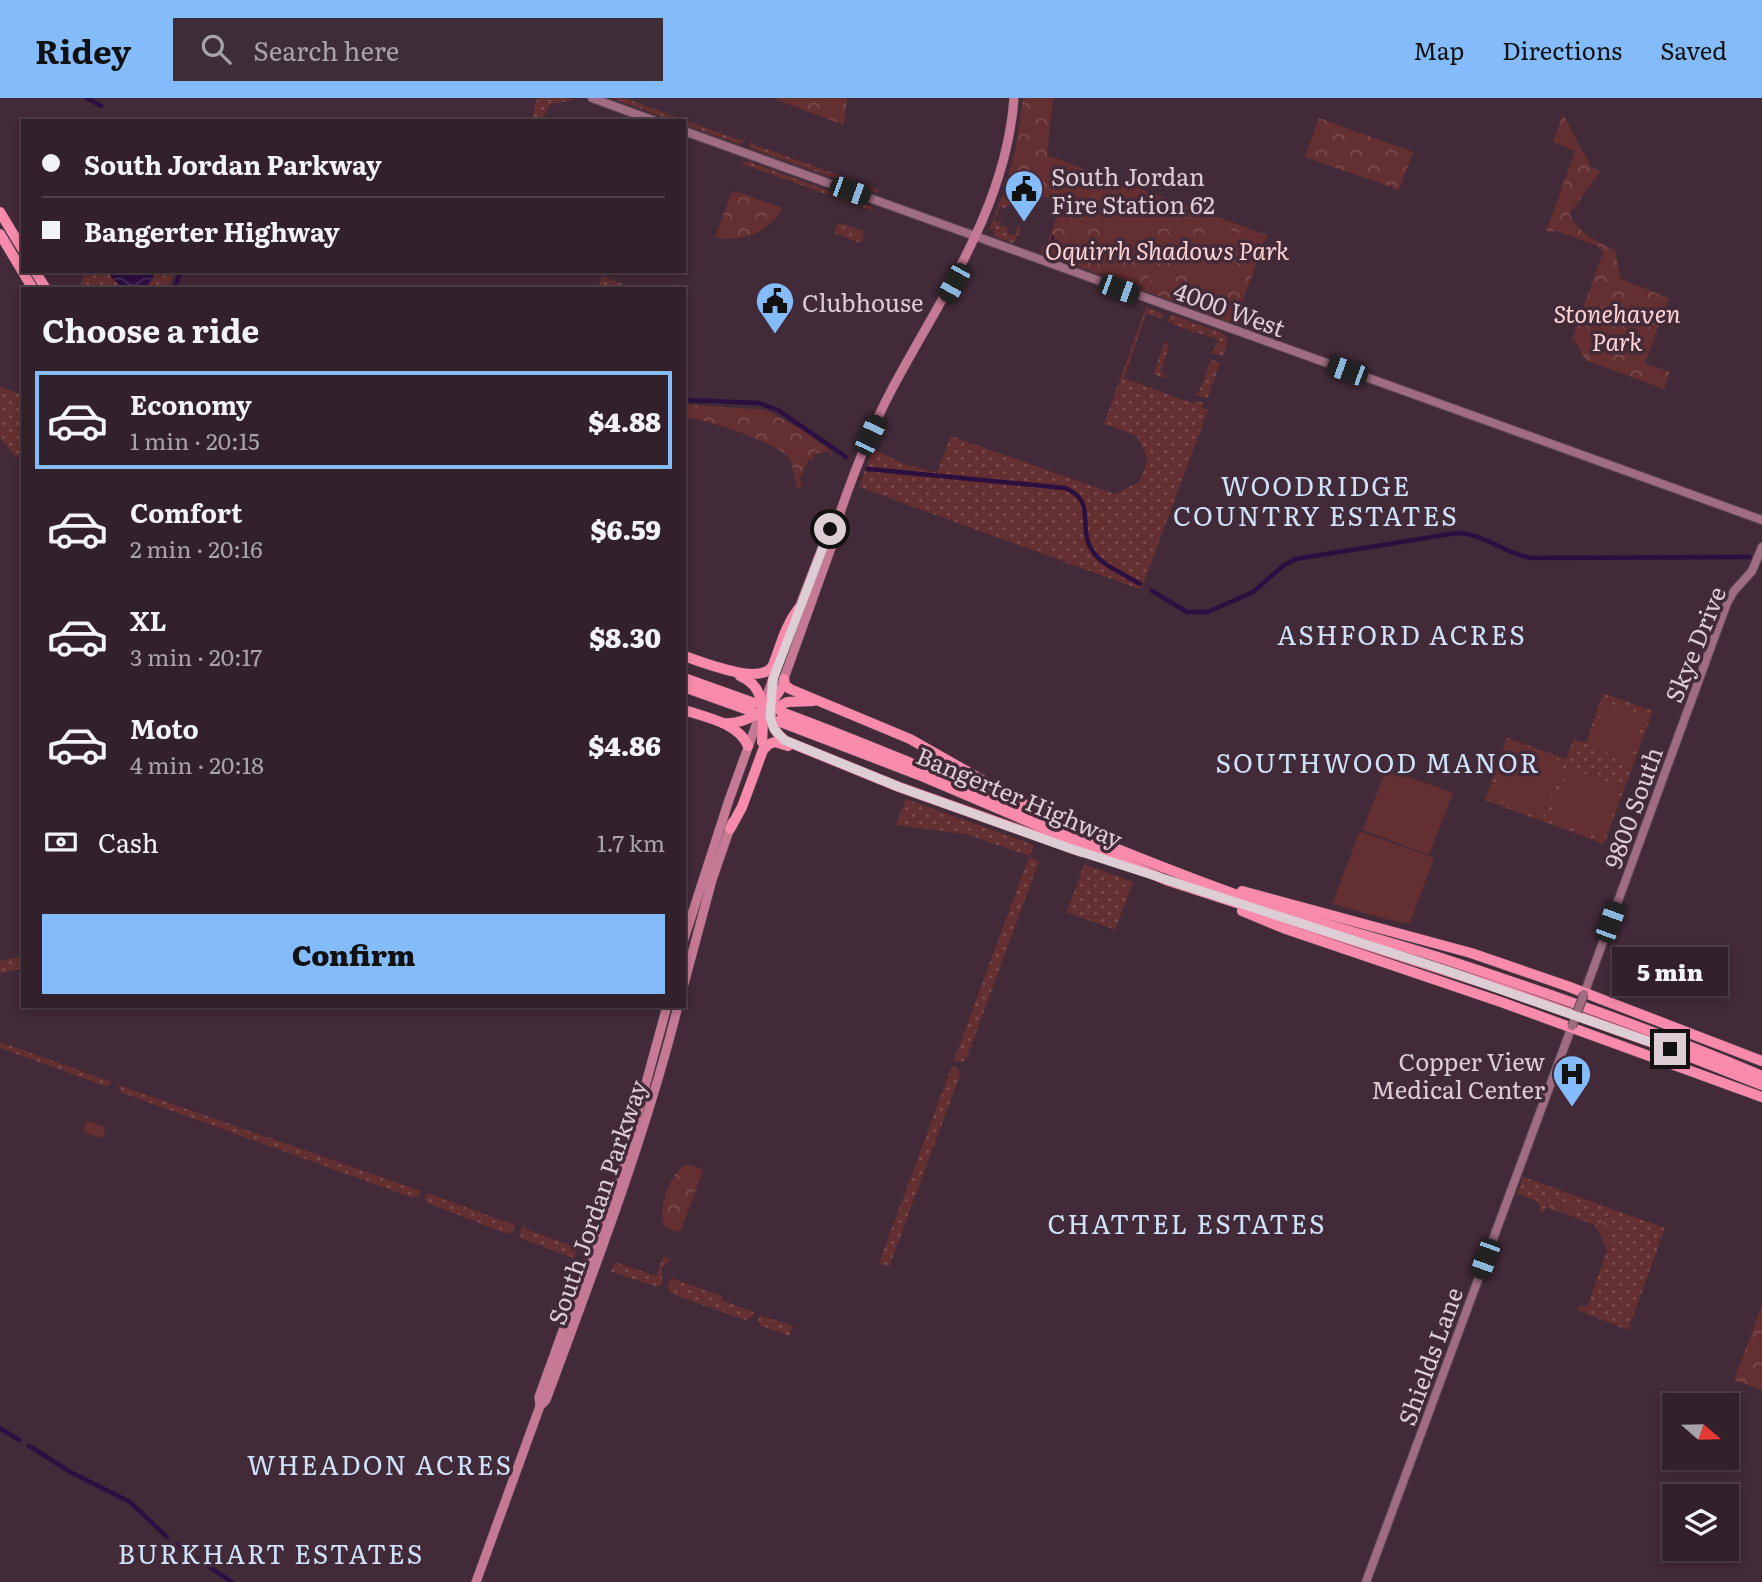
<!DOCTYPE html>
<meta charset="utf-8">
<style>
body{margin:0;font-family:Literata,serif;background:#3d2d36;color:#f1f3f6;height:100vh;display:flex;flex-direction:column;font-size:26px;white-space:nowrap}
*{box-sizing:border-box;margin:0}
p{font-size:23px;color:#a8a3a8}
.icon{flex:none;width:38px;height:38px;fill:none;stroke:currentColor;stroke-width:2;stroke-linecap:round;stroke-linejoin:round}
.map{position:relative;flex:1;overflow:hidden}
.sheet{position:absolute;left:21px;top:189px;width:665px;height:721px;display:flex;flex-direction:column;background:#32202a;border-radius:0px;box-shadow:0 4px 10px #0003,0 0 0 2px #4d3e47}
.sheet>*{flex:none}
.banner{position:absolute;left:21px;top:21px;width:665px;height:154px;border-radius:0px;box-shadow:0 4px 10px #0003,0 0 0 2px #4d3e47;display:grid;align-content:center;height:154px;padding:0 21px;background:#32202a}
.needle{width:46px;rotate:110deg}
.buttons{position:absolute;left:1662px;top:1295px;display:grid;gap:14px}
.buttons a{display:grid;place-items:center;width:77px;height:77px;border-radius:0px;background:#32202a;box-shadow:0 4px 10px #0003,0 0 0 2px #4d3e47;font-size:35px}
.end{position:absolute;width:32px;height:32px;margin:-16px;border:9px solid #ddced6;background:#111;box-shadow:0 0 0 4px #111}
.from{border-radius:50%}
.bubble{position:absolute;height:49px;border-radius:0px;background:#32202a;box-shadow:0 4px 10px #0003,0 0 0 2px #4d3e47;font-size:23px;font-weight:800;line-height:49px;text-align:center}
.car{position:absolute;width:21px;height:42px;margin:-21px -10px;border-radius:9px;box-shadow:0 0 5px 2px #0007;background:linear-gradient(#222 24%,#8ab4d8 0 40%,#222 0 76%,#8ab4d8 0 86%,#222 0)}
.banner b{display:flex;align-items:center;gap:24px;height:66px;font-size:26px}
.banner b+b{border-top:2px solid #4d3e47}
.banner i{width:18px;height:18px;background:#f1f3f6}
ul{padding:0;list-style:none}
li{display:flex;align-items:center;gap:21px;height:98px;margin:0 14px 10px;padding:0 7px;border:4px solid transparent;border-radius:0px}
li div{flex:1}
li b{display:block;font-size:26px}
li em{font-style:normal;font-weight:800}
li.current{border-color:#84bcfb}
li>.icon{width:63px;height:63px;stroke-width:1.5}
h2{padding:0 21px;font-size:32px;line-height:84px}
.pay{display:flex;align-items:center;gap:18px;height:77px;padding:0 21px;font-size:26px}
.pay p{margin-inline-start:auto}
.action{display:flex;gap:14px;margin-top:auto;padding:14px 21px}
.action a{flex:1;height:80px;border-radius:0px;background:#84bcfb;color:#111;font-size:28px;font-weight:800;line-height:80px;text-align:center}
header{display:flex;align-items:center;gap:42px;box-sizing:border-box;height:98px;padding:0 35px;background:#84bcfb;color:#111}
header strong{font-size:33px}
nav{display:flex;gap:38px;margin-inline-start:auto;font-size:24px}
.search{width:490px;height:63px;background:#3d2d36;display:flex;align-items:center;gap:18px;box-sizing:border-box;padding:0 24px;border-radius:0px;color:#a8a3a8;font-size:26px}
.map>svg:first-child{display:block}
.grass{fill:url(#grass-dots)}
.park{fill:url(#park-crowns)}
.pitch{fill:#642f30}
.water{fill:url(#water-waves)}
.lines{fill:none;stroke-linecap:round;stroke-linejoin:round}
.stream{stroke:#2c0f41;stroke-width:2}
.canal{stroke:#2c0f41;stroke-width:4.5}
.secondary-casing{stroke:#5b4752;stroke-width:10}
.primary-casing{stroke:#5b4752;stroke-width:10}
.highway-casing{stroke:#5b4752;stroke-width:11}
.secondary{stroke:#a06c81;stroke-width:8}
.primary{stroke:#c67994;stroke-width:9}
.highway{stroke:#f88bac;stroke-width:10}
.secondary-bridge-casing{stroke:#5b4752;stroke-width:10;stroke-linecap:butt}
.secondary-bridge{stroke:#a06c81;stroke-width:8}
.route{stroke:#ddced6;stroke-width:9}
.labels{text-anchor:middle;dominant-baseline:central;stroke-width:7;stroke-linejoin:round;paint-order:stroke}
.poi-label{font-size:24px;fill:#ddced6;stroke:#422a38;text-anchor:start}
.park-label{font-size:24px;font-style:italic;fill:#ffd3d2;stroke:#422a38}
.street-label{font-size:24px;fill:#ddced6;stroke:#422a38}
.neighbourhood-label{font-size:26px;letter-spacing:2px;fill:#cfe4fc;stroke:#422a38}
</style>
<header>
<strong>Ridey</strong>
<div class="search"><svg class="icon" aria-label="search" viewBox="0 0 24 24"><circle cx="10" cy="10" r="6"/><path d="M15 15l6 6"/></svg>Search here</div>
<nav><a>Map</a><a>Directions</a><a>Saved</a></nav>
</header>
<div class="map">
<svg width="1762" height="1484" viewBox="0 0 1762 1484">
<defs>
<pattern id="grass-dots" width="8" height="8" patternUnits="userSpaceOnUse" patternTransform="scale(1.75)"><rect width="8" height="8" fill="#642f30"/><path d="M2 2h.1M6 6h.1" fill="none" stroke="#7a4c4d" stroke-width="1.8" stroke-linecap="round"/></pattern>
<pattern id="park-crowns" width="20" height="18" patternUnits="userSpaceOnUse" patternTransform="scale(1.75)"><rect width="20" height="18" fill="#642f30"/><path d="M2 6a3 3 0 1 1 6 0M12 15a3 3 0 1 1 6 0" fill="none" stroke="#7a4c4d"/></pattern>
<pattern id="water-waves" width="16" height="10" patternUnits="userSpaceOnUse" patternTransform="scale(1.75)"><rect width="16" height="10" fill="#2c0f41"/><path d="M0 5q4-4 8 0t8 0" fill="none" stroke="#4a315c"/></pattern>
</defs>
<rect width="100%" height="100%" fill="#422a38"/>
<!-- grass -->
<g class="grass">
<polygon points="537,0 567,0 574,2 551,6 541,23 531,23"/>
<polygon points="611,0 624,0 742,43 746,39 744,44 739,46 684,27 684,23 674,23"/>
<polygon points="751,41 752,46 880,92 876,95 872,94 753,51 749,48"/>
<polygon points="747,63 871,108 873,113 745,67 741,69 743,65"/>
<polygon points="1003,95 1003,99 1015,104 1004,110 1002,116 1003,110 1000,108 994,123 998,124 1002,119 999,128 1006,128 1009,137 1015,137 1018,128 1021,129 1018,138 1015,138 1017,141 1013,145 994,138 993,130 989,132"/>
<polygon points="840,125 864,133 862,143 860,145 834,135 837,126"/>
<polygon points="85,173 176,173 167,191 79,191"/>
<polygon points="602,178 634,191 598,191"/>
<polygon points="1146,209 1164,216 1162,221 1146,216 1124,280 1194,306 1196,303 1204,305 1202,310 1208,312 1142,489 1139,491 859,389 873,351 901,365 937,375 951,338 1115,396 1139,384 1148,361 1137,338 1104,326"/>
<polygon points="1171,216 1226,237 1225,238 1228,243 1223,258 1209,254 1213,254 1218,243 1214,239 1206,238 1208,231 1204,237 1194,234 1191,237 1192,233 1184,230 1181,233 1182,229 1172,226 1174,219 1170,225 1167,224"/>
<polygon points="1165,243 1169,248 1161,273 1168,281 1153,276"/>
<polygon points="1208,260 1220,265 1208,299 1205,300 1194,296 1198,296 1211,262"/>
<polygon points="0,289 23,297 23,344 17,360 0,340"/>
<polygon points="1603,595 1653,613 1604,746 1485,702 1507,640 1566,661 1574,641 1586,645"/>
<polygon points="906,701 1034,747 1030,758 966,736 896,727"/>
<polygon points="1029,759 1039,763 966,962 961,964 954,962"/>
<polygon points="1084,766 1133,784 1115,832 1067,814"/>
<polygon points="23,858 23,870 0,875 0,863"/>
<polygon points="0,944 112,984 109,988 105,988 0,950"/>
<polygon points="952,968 959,972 960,977 889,1169 879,1165"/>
<polygon points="118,987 421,1093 419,1097 413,1100 120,994"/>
<polygon points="1523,1079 1665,1130 1628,1232 1577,1212 1581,1207 1587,1209 1607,1153 1606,1149 1615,1145 1605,1123 1595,1127 1571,1118 1574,1108 1552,1100 1543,1115 1539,1114 1540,1108 1537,1103 1517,1096"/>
<polygon points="427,1095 512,1126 516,1124 513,1133 507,1136 428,1105 425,1101"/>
<polygon points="523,1127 525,1131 578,1150 574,1160 522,1141 520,1136"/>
<polygon points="663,1159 671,1161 662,1170 662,1185 658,1189 611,1174 615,1164 656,1178"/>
<polygon points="671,1180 723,1198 722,1202 754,1214 752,1219 745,1222 672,1196 668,1190"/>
<polygon points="760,1217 793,1228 789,1238 761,1228 758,1223"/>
</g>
<!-- park -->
<g class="park">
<polygon points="776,0 847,0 844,27 774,1"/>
<polygon points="1023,0 1053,0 1047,57 1267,137 1236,221 1230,224 1040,155 1042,148 1046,148 1058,115 1055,112 1058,104 1015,88 1013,91 1006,88 1016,48"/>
<path d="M1563,16l28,53 10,4 -31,42c3,17 31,30 45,38l6,28 48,19 -24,65 25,9 -6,17 -79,-29 -10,-20 -3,-1 31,-87 -5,-6 -42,-15 -10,1 29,-81 -22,-9z"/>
<polygon points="1319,20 1413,54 1399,92 1305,59"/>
<path d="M735,93l47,17c-14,26 -39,33 -67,30l16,-45z"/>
<path d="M684,306l82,6 33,18 28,20 6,7 -4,1v-4h-4l-12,3 1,3 -2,3 -3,-2 -10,21 3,2 -2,6 -3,1c-4,-11 -2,-22 -9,-32 -11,-14 -86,-40 -104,-39z"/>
<path d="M686,1067h6l11,5 -22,60 -4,2 -12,-5c-9,-14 5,-56 21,-62z"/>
<polygon points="1551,1100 1575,1108 1571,1118 1548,1110"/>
<polygon points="1605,1123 1615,1145 1606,1149 1595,1127"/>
<polygon points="1762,1207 1762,1292 1734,1282"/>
</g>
<!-- pitch -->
<g class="pitch">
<polygon points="825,0 842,0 841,16 824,15"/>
<polygon points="1101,84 1159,106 1144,147 1086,125"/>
<polygon points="1209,124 1241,136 1233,157 1201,145"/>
<polygon points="1198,154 1229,167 1221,188 1189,175"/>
<polygon points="1154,167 1174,175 1168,189 1148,181"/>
<polygon points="1596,233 1620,242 1616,254 1592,245"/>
<polygon points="1605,604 1642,617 1644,621 1629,663 1589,648"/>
<polygon points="1512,645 1563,664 1543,719 1495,701 1493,696"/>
<polygon points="1569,670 1621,689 1604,736 1598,739 1550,721"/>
<polygon points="1389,672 1453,695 1429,757 1363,732 1385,673"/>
<polygon points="1362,734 1434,760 1410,825 1397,824 1332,806 1359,735"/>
<polygon points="88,1023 105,1029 104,1038 101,1040 84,1034 85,1025"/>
</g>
<!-- water -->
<polygon class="water" points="109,173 155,173 152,182 144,191 122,190 111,179"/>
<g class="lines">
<!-- stream -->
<g class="stream">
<polyline points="1052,145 1053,138"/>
<polyline points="1049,153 1051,147"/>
</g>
<!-- canal -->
<g class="canal">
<polyline points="87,0 101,8"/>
<polyline points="174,191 181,173"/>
<polyline points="684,302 759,305 778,312 846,359"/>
<path d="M868,371l197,19c34,14 10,41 29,65 9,13 32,22 46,31"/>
<path d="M1152,493l35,21h21l45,-20 30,-26 12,-7 162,-26c25,0 48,20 73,25l220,-1"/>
<polyline points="0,1330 19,1342"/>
<polyline points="29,1348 72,1375 130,1404 167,1439"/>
<polyline points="177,1447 232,1484"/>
</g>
<!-- secondary casing -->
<g class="secondary-casing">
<g id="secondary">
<polyline points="592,0 655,23"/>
<polyline points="684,33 1762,422"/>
<polyline points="1584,896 1727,505 1734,493 1752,473 1762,449"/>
<polyline points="1366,1484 1572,928"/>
</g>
</g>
<!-- primary casing -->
<g class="primary-casing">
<g id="primary">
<polyline points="797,515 834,419 840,415"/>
<path d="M782,586l59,-164 -1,-7 2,-6c14,-40 30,-80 50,-118 50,-94 114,-181 122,-291"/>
<polyline points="684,841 729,702 780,561"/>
<polyline points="684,886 712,782 732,724"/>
<polyline points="540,1308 539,1299 627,1055 667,908"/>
<path d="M476,1484l64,-176 6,-6c48,-130 98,-259 132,-394"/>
</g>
</g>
<!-- highway casing -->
<g class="highway-casing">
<g id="highway">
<polyline points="0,114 23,152"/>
<polyline points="0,136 33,191"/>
<polyline points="35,173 46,191"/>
<path d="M684,558c19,6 78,31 89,9 8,-20 12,-39 25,-56"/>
<path d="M740,578c28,11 23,41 22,66"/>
<polyline points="684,580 754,605"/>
<path d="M773,581c-2,22 -9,48 13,62l113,46 183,65"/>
<polyline points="784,581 785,587 790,591 910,641 1028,708"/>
<polyline points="684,589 751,613"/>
<path d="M684,612c21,7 55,13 64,36"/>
<polyline points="771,613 787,604 813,603"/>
<path d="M781,614c161,59 315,134 476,190 62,22 125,37 187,57 107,35 215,73 318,117"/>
<polyline points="778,623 919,677 1166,782 1502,891 1670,951 1762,987"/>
<path d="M723,625c24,2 45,-14 57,-33"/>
<polyline points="730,731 742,709 763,652 769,646 775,644 788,648"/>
<polyline points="1242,793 1471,855 1567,888 1762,963"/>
<polyline points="1242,813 1283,830 1501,904 1762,999"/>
</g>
</g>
<!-- secondary -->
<use href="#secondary" class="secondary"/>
<!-- primary -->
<use href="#primary" class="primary"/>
<!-- highway -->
<use href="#highway" class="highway"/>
<!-- secondary-bridge casing -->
<g class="secondary-bridge-casing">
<polyline id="secondary-bridge" points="1572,928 1584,896"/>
</g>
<!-- secondary-bridge -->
<use href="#secondary-bridge" class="secondary-bridge"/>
</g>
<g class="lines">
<!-- route -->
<polyline class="route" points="830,431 773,581 770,619 774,631 784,642 899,689 1069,750 1445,872 1670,951"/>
</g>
<!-- icons -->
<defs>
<g id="civic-pin" transform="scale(2.0125)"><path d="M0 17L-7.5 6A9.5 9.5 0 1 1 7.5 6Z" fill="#84bcfb" stroke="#422a38"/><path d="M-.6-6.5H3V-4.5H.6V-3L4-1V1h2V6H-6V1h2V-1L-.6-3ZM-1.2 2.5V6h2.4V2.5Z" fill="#111"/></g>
<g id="hospital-pin" transform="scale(2.0125)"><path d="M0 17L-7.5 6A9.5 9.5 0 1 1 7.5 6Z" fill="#84bcfb" stroke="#422a38"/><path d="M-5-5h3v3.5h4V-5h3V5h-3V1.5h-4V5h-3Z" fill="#111"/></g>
</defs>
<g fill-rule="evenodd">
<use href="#civic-pin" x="1024" y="91"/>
<use href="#civic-pin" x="775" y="203"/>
<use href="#hospital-pin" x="1572" y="976"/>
</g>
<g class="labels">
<!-- poi labels -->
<g class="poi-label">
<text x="1051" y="77">South Jordan<tspan x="1051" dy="28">Fire Station 62</tspan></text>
<text x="802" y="203">Clubhouse</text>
<text x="1545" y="962" text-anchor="end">Copper View<tspan x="1545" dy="28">Medical Center</tspan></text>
</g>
<!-- park labels -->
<g class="park-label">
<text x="1167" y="151">Oquirrh Shadows Park</text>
<text x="1617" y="214">Stonehaven<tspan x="1617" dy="28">Park</tspan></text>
</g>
<!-- street labels -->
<g class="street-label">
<text transform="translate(1230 210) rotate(20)">4000 West</text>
<text transform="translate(1694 546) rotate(-68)">Skye Drive</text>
<text transform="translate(1020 698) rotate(23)">Bangerter Highway</text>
<text transform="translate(1632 709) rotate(-70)">9800 South</text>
<text transform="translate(596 1104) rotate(-71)">South Jordan Parkway</text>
<text transform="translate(1429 1258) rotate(-70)">Shields Lane</text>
</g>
<!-- neighbourhood labels -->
<g class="neighbourhood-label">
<text x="1316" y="386">WOODRIDGE<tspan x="1316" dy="30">COUNTRY ESTATES</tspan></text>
<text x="1402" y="535">ASHFORD ACRES</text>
<text x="1378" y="663">SOUTHWOOD MANOR</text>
<text x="1187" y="1124">CHATTEL ESTATES</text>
<text x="380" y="1365">WHEADON ACRES</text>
<text x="271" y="1454">BURKHART ESTATES</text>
</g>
</g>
</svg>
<div class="buttons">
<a><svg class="needle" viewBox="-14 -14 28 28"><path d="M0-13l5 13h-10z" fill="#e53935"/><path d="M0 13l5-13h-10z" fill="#a8a3a8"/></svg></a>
<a><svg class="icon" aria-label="layers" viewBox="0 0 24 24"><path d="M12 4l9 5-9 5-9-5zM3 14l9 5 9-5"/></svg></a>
</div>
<i class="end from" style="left:830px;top:431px"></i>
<i class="end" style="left:1670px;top:951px"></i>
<div class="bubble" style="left:1612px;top:849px;width:116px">5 min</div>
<i class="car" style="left:850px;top:93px;rotate:110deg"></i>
<i class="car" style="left:954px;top:185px;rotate:209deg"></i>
<i class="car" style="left:1119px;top:191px;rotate:110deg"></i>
<i class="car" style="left:1347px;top:273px;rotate:290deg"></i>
<i class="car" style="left:870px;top:337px;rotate:25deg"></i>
<i class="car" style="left:1610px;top:824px;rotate:20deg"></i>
<i class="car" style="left:1485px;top:1161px;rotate:200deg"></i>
<div class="banner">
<b><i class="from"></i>South Jordan Parkway</b>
<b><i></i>Bangerter Highway</b>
</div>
<section class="sheet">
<h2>Choose a ride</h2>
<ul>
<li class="current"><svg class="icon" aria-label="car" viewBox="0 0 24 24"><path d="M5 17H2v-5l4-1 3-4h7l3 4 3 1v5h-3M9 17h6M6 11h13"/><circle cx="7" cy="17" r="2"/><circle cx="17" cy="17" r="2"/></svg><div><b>Economy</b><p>1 min · 20:15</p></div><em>$4.88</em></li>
<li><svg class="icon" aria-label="car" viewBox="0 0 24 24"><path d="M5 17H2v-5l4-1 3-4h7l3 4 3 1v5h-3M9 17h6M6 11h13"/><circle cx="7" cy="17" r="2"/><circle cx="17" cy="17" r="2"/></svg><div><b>Comfort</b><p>2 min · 20:16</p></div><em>$6.59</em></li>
<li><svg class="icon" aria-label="car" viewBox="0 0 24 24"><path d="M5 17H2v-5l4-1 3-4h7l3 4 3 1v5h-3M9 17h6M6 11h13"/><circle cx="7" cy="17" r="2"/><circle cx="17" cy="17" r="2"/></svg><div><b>XL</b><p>3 min · 20:17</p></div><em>$8.30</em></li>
<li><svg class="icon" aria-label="car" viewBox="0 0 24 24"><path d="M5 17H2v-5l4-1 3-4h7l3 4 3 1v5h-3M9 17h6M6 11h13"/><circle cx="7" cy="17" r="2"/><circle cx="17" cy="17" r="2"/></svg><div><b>Moto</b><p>4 min · 20:18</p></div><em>$4.86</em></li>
</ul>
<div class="pay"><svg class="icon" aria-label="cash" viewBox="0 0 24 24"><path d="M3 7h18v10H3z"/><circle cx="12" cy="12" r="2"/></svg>Cash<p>1.7 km</p></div>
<div class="action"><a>Confirm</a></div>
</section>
</div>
